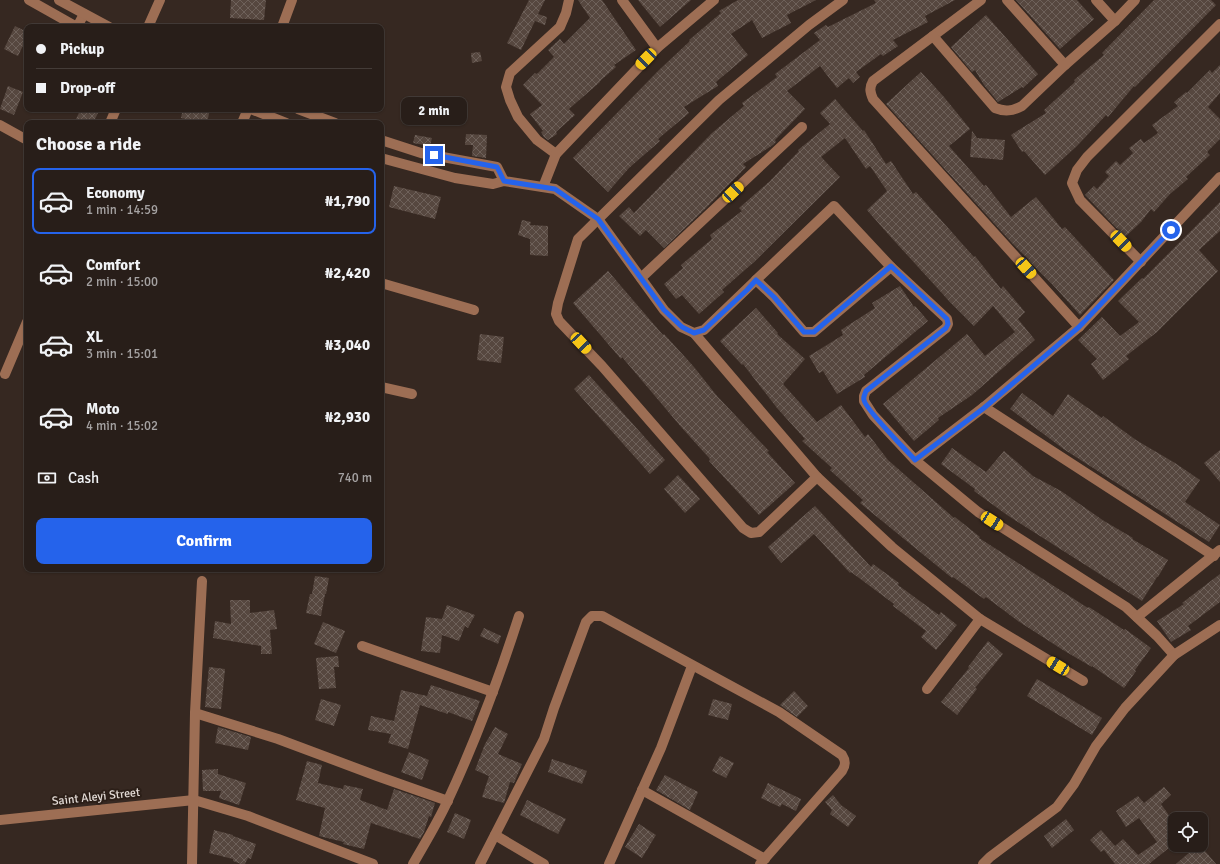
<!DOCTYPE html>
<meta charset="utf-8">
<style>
body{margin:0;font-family:Signika,sans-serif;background:#342b26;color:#f1f3f6;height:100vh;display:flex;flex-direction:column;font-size:15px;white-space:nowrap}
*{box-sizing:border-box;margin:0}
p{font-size:13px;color:#a5a2a2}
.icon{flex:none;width:22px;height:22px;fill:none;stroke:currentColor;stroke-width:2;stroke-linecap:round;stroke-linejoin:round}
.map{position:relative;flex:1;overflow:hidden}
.details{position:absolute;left:24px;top:120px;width:360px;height:452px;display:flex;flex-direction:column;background:#281e19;border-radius:8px;box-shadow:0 1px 3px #0004,0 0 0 1px #443c38}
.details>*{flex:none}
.top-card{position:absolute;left:24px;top:24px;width:360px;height:88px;border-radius:8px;box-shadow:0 1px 3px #0004,0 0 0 1px #443c38;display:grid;align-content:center;height:88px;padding:0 12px;background:#281e19}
.controls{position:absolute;left:1168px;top:812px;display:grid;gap:8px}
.controls a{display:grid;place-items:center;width:40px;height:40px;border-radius:8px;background:#281e19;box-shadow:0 1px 3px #0004,0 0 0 1px #443c38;font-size:20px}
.end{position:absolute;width:18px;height:18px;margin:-9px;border:5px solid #2563eb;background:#fff;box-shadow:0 0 0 2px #fff}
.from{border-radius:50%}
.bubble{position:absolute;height:28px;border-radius:8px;background:#281e19;box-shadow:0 1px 3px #0004,0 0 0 1px #443c38;font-size:13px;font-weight:700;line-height:28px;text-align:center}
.car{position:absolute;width:12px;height:24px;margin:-12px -6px;border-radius:5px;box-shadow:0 0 3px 1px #0007;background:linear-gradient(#f5c518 24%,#345 0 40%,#f5c518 0 76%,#345 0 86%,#f5c518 0)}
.top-card b{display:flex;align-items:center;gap:14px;height:38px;font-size:15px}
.top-card b+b{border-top:1px solid #443c38}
.top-card i{width:10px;height:10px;background:#f1f3f6}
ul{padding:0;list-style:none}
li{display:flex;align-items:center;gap:12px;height:66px;margin:0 8px 6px;padding:0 4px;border:2px solid transparent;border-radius:8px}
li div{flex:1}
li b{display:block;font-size:15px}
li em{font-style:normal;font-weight:700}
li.selected{border-color:#2563eb}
li>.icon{width:36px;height:36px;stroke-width:1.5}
h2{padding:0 12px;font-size:18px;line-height:48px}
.pay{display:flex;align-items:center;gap:10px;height:44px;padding:0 12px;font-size:15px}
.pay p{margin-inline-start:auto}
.action{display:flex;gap:8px;margin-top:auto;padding:8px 12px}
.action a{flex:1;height:46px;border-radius:8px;background:#2563eb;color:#fff;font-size:16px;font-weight:700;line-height:46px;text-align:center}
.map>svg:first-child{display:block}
.building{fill:url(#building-cross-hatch)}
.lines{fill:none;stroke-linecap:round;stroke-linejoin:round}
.minor{stroke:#9d6e54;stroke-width:10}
.route{stroke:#2563eb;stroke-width:5}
.labels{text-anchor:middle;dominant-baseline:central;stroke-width:4;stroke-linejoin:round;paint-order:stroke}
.street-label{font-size:12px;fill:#e3dbd6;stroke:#2c1f18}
</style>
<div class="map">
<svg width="1220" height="864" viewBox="0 0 1220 864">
<defs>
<pattern id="building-cross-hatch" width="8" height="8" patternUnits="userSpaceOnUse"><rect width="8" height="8" fill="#56473f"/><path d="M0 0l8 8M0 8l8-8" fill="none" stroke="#6e615a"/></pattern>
</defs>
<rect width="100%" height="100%" fill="#362821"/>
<!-- building -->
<g class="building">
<polygon points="231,0 266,0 264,20 230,18"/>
<polygon points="529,0 545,0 538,14 547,17 545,25 535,21 521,50 507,43"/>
<polygon points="578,0 602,0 636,50 614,65 616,67 600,81 600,82 569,109 575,115 556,132 557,134 548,140 544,137 541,132 543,131 530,114 542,105 523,85 535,73 537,74 554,57 548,50 560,39 564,44 590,18"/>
<polygon points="638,0 691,0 660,27"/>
<polygon points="738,0 816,0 787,15 791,23 762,38 752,20 731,34 748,55 716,82 718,86 684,107 689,113 658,139 660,141 629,168 608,192 573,158 659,70 690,41 689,40 721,13 719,11"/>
<polygon points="874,0 955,0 925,16 928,22 893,40 898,46 883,56 881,54 856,72 860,77 853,83 849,78 837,88 820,66 787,91 805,109 775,140 776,142 773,145 743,164 746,167 705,209 664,248 646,230 640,236 619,216 629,207 634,213 712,133 744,106 742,103 777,77 775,74 820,40 814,33 826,25 828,27 876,3"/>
<polygon points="1016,0 1077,0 1094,19 1060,49"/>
<polygon points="1154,0 1211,0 1216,5 1135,87 1134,86 1108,117 1106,115 1077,146 1045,175 1024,151 1022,152 1011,135 1046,113 1044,110 1075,82 1074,80 1104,55 1102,53"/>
<polygon points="986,15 1038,74 1023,88 1022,87 998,102 984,85 975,70 972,72 951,47"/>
<polygon points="15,26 27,32 27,37 18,56 4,49"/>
<polygon points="480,52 482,61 472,63 471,53"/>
<polygon points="1220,65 1220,93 1208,107 1220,119 1220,139 1207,152 1210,155 1186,177 1188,179 1170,194 1154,212 1151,209 1141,222 1125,237 1085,195 1094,186 1097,189 1109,176 1105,172 1116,161 1120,165 1133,153 1129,148 1141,139 1144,143 1158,133 1152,125 1178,106 1174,102 1186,92 1187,93 1210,70 1212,73"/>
<polygon points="921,72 944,97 970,129 949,146 984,186 986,185 1011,217 1036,197 1062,229 1065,227 1114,280 1080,315 1052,284 1029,261 1029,260 1012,243 886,104"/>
<polygon points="8,86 23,92 14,115 0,109"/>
<polygon points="835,99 863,131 864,130 886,164 891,161 913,194 916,192 974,257 975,256 1001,289 1003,286 1025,312 1018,319 1035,340 972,395 938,418 939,420 914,441 883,404 967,334 985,356 1015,332 993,306 974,326 950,302 888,234 867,210 887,191 870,166 866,169 845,138 821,157 840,177 754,262 722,290 724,292 699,314 682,295 676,299 664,284 683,268 681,265 712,239 710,235 742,211 739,208 770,181 799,151 798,150 830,124 820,113"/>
<polygon points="81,109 100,109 93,123 74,123"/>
<polygon points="183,109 210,109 207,123 181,118"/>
<polygon points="972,131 977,138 1005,140 1003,160 970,157"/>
<polygon points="466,134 487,135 486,158 472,156 473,145 465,145"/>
<polygon points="415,135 432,138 430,146 413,143"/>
<polygon points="394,186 441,197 435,219 389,207"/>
<polygon points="1220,202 1220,231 1199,250 1218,271 1157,332 1126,356 1129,359 1103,380 1091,364 1097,359 1078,340 1102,317 1120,336 1139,322 1118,301 1142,278 1143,279"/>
<polygon points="522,220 531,222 530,225 548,226 548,256 530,255 530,239 518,235"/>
<polygon points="608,271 663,335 664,334 694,367 717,396 769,451 767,452 795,483 759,515 709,461 710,459 682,428 622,357 621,359 573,303"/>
<polygon points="900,286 914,307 915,306 928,321 864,375 865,377 837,394 823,371 819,373 809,356 843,335 841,330 875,308 872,303"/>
<polygon points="756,308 778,333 777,334 805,359 783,384 817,422 841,405 865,437 868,434 888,460 954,518 955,517 980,537 979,538 1088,608 1089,607 1124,630 1125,629 1151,648 1135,670 1136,671 1124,688 1092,666 1092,667 1063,650 1018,621 986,597 984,599 953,577 952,578 860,503 863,500 830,470 832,468 802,441 805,439 777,408 743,364 742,365 720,341"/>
<polygon points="480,334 504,337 501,363 477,360"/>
<polygon points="589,375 665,460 650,474 574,389"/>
<polygon points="1022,393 1053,416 1068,394 1102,418 1103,416 1136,440 1175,463 1200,480 1185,502 1220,525 1209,542 1065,450 1010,409"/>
<polygon points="952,448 986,472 1004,451 1033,476 1061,491 1104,521 1133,538 1132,539 1168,560 1158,577 1157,577 1142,601 1007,515 974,491 975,489 941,464"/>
<polygon points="1220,450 1220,482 1204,463"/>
<polygon points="678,475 700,499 685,513 664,489"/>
<polygon points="815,506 871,567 873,564 899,583 898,585 939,615 941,612 957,625 936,650 921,637 926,631 893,606 894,604 851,572 850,573 814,534 781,563 768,547"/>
<polygon points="1220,574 1220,602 1188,626 1191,630 1171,642 1157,621 1184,604 1182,603"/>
<polygon points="315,576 329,578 326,594 325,594 321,616 306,613 310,594 312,594"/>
<polygon points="230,600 250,600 250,613 274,610 277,629 270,630 272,654 261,654 261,646 213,638 215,621 231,624"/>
<polygon points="447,605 475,615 468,628 465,626 459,641 442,635 440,653 421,651 426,617 442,619"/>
<polygon points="323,622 345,631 336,653 314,644"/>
<polygon points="484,628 501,636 498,644 480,636"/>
<polygon points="988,641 1003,654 975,688 977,689 957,715 941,702 969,668 968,667"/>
<polygon points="338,656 339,667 334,667 336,688 319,689 316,658"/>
<polygon points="209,667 225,669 221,709 205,707"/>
<polygon points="1037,679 1102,718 1092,735 1027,696"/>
<polygon points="431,685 480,701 472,721 448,712 448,714 420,705 408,749 388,743 391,734 368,730 371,716 394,721 401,690 427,696"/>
<polygon points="794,691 808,706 797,717 780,705"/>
<polygon points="321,699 341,705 334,726 315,720"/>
<polygon points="713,699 732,704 728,720 708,715"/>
<polygon points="218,727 251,737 248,750 215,743"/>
<polygon points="495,727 508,734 498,754 522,764 514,783 510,782 504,803 482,797 489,776 475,770 485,744"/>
<polygon points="409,752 429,760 422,780 401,772"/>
<polygon points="720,756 734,763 726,778 712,771"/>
<polygon points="552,759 587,771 582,784 548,772"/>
<polygon points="307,761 322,765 318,783 343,789 344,785 363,789 360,800 387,810 394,789 435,803 431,817 429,816 424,832 420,839 371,823 364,849 343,844 344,842 319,836 325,808 296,800"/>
<polygon points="218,769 218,774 246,783 239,805 219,798 221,791 203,791 202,770"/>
<polygon points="665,775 698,792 690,810 656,790"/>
<polygon points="768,783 801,799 796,811 782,804 780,807 761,798"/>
<polygon points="1164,787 1171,795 1161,804 1175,824 1175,843 1149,864 1115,864 1104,850 1101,852 1090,840 1101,830 1115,846 1123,839 1138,855 1157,842 1139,818 1126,827 1116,811 1138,796 1144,803"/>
<polygon points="833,795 841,805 856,816 848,827 830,814 832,810 825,802"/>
<polygon points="527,800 566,819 558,834 520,815"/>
<polygon points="455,813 471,820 464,839 447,832"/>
<polygon points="1066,819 1074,830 1052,848 1044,836"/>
<polygon points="639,824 656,835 642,858 625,847"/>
<polygon points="214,830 233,835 233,836 256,844 251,859 248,858 245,864 241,864 233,861 233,859 209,853"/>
<polygon points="1198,845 1200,845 1216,864 1176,864"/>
</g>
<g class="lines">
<!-- minor -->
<g class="minor">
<polyline points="29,0 77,27 84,14"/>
<polyline points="59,0 109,27"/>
<polyline points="622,0 657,48"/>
<path d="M981,0l-108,81c-4,7 -3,11 0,18l206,228"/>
<polyline points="1007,0 1065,65"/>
<polyline points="1096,0 1115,21"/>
<polyline points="148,27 160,0"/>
<polyline points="282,27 292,0"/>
<path d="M933,36l62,72c10,4 17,3 27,-2l43,-41 50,-44 20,-21"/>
<polyline points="251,109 286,123"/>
<polyline points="298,109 335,123"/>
<polyline points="110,123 116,109"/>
<polyline points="242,123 248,109"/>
<polyline points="0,125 27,140"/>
<polyline points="381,140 421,153 497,167 504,181"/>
<polyline points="556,154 537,140 518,117 510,100 506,87 510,73 560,27 566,13 569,0"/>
<polyline points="381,158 455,178 493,184 504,181 555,189 598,219 664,310 681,327 694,333 704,330 756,280 774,297 804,332 814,332 891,267"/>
<polyline points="543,187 556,154 657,48 714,0"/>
<polyline points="1141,262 1080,200 1072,183 1077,170 1087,157 1220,24"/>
<polyline points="641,278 802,127"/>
<polyline points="756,280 834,206 891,267 947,319 948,324 946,328 866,391 864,396 864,401 873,415 915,460 978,512 1126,607 1157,636 1174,655"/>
<polyline points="381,283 474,310"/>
<polyline points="694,333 817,477 892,547 980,619 1083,681"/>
<polyline points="5,374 27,322"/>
<polyline points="381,387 412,394"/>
<polyline points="984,407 1214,556"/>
<polyline points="915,460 984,407 1079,327 1220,177"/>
<polyline points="817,477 759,532 751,533 743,528 602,366 559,321 556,314 558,303 578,239 719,100 809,25 843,0"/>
<polyline points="1137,617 1220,550"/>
<polyline points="362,646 493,692"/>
<polyline points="927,689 980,619"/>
<polyline points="195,713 278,739 377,776 448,801"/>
<polyline points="642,790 765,859"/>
<polyline points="0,820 194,800 248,816 373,864"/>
<polyline points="495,835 544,864"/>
<polyline points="192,864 195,713 202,581"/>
<path d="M413,864c12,-21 25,-42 35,-64 28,-60 51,-122 71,-184"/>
<path d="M480,864l64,-125 10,-31 32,-86 6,-6h10l177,96 63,43c4,6 4,10 0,16l-82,93"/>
<polyline points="609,864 661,748 692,666"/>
<polyline points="983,864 990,857 1057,807 1074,784 1096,746 1125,708 1174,655 1220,625"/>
</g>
</g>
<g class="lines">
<!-- route -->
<path class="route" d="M434,155l63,12 7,14 51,8 43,30 66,91 18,17 12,6 10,-3 43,-40 9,-10 18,17 30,35h10l77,-66 56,53 1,5 -2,4 -80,63c-1,3 -3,6 -2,9 1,9 42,50 51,60l69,-52 95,-81 92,-97"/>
</g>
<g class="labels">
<!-- street labels -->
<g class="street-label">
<text transform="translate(96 797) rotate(-6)">Saint Aleyi Street</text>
</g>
</g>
</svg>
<div class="controls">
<a><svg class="icon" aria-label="locate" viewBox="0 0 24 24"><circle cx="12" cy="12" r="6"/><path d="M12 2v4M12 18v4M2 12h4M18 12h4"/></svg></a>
</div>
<i class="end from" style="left:1171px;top:230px"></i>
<i class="end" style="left:434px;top:155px"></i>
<div class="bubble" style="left:401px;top:97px;width:66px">2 min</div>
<i class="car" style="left:646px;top:59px;rotate:224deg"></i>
<i class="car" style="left:733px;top:192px;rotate:47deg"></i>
<i class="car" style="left:1121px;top:241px;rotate:136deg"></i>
<i class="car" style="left:1026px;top:268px;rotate:138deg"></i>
<i class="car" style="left:581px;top:343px;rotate:137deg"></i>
<i class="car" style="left:992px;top:521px;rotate:123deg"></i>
<i class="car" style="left:1058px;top:666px;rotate:301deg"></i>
<div class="top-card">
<b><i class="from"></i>Pickup</b>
<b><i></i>Drop-off</b>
</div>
<section class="details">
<h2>Choose a ride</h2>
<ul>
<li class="selected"><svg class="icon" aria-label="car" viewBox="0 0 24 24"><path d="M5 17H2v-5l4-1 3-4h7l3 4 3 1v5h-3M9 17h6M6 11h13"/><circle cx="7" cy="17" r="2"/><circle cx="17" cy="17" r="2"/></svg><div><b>Economy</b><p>1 min · 14:59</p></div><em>₦1,790</em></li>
<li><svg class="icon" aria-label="car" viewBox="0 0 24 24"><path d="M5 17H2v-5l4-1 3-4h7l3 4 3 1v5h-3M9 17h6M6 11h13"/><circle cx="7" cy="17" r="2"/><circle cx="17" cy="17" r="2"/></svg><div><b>Comfort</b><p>2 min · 15:00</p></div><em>₦2,420</em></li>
<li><svg class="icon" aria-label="car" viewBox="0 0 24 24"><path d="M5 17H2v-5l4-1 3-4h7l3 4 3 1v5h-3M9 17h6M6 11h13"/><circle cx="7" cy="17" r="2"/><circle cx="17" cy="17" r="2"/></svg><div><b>XL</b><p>3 min · 15:01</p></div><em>₦3,040</em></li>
<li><svg class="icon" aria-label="car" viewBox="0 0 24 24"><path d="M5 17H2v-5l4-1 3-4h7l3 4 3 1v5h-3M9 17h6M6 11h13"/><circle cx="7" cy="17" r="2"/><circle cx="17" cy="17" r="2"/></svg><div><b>Moto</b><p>4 min · 15:02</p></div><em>₦2,930</em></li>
</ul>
<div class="pay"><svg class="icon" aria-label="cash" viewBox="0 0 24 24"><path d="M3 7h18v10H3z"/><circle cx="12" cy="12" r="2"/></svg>Cash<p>740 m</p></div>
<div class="action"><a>Confirm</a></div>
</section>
</div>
